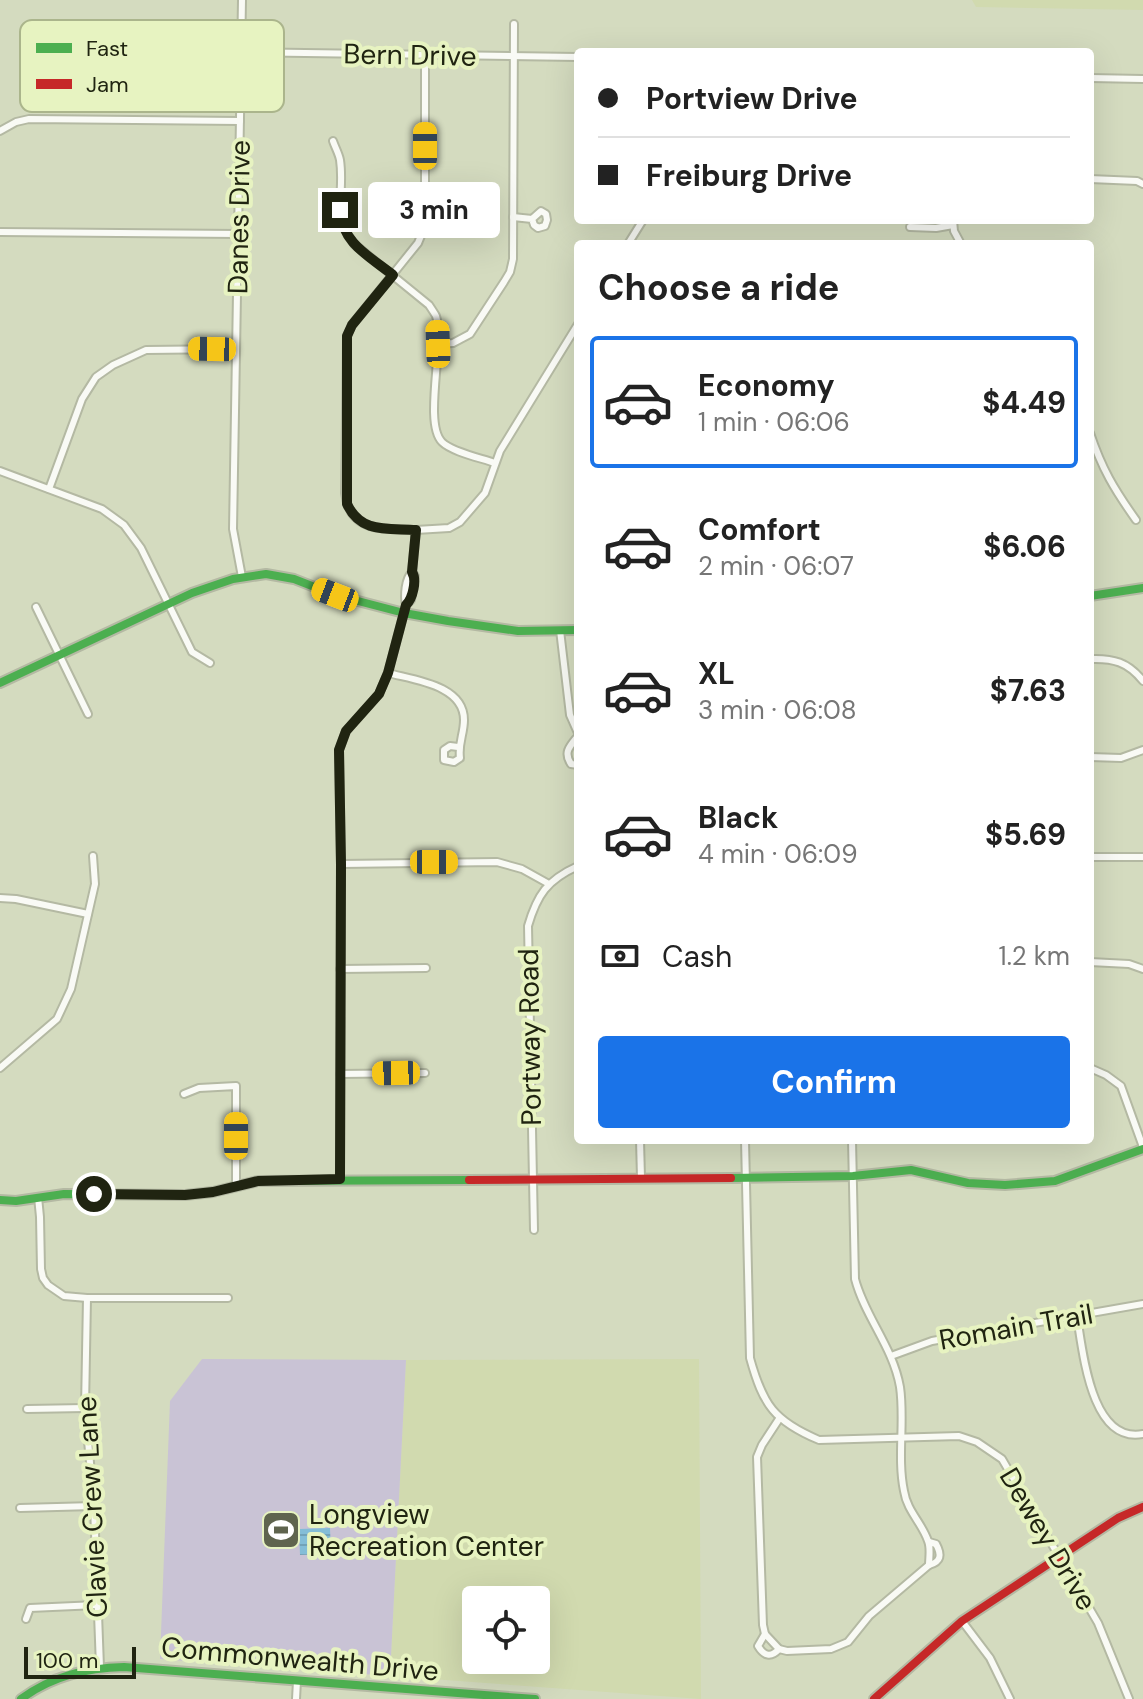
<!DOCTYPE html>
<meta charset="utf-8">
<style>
body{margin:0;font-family:"DM Sans",sans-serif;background:#f6f6f6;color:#222;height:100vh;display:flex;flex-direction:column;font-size:30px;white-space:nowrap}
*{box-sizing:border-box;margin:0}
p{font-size:26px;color:#767676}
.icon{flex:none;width:44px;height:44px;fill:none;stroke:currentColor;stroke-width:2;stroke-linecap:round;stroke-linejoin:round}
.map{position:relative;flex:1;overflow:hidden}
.details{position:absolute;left:574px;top:240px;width:520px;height:904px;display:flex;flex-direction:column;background:#fff;border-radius:8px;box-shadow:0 8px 32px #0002}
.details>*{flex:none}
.banner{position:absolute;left:574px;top:48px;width:520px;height:176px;border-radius:8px;box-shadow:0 8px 32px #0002;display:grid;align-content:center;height:176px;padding:0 24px;background:#fff}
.tools{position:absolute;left:462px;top:1586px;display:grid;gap:16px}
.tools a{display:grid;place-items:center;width:88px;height:88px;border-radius:8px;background:#fff;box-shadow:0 8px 32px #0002;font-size:40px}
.scale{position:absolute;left:24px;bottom:20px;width:112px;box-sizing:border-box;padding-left:8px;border:4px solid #202411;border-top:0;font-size:22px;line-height:28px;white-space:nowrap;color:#202411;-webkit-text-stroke:6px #e7f3c1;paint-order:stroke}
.end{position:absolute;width:36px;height:36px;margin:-18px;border:10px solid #202411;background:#fff;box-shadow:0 0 0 4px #fff}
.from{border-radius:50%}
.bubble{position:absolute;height:56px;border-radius:8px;background:#fff;box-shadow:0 8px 32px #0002;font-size:26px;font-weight:700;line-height:56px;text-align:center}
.car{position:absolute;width:24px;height:48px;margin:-24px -12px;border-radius:10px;box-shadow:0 0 6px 2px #0007;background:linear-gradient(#f5c518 24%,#345 0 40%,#f5c518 0 76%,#345 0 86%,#f5c518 0)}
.banner b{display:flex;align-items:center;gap:28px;height:76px;font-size:30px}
.banner b+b{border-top:2px solid #e0e0e0}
.banner i{width:20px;height:20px;background:#222}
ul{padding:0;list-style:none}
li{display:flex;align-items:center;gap:24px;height:132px;margin:0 16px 12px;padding:0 8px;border:4px solid transparent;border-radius:8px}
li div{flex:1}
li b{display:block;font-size:30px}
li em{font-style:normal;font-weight:700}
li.current{border-color:#1a73e8}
li>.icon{width:72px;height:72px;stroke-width:1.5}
h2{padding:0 24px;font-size:36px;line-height:96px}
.pay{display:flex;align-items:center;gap:20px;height:88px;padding:0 24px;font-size:30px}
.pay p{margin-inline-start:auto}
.button{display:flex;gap:16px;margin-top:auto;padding:16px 24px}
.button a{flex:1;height:92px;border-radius:8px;background:#1a73e8;color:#fff;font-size:32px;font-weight:700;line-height:92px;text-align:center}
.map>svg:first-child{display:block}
.built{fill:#d1daaf;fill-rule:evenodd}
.pitch{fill:#c9c3d5}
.water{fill:url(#water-rules)}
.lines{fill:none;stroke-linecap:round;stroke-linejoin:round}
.street-casing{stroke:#b4b9a3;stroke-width:10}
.fast-casing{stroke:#b4b9a3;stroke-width:12}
.jam-casing{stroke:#b4b9a3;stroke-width:12}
.street{stroke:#f9faf5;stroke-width:6}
.fast{stroke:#4caf50;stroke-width:8}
.jam{stroke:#c62828;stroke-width:8}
.route{stroke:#202411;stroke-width:10}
.labels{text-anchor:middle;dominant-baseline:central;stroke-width:8;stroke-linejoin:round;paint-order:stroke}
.street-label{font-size:28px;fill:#202411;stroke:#e7f3c1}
.poi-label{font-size:28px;fill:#202411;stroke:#e7f3c1;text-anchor:start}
.key{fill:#e7f3c1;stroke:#abb58c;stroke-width:2}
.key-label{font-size:22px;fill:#202411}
</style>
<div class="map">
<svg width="1143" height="1699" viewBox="0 0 1143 1699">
<defs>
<pattern id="water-rules" width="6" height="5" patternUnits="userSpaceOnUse" patternTransform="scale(2)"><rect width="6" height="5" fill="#84bdd7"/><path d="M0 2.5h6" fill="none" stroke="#72a2b8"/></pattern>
</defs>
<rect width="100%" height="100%" fill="#d4dbbf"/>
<!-- built -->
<g class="built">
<polygon points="972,0 1143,0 1143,10 976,7"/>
<path d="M699,1359l2,340 -311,-23 16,-316zM476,1600h60v60h-60z"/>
</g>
<!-- pitch -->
<polygon class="pitch" points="202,1359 406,1360 390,1676 160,1659 170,1401"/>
<!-- water -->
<polygon class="water" points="330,1528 331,1554 300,1555 299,1529"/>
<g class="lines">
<!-- street casing -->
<g class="street-casing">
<g id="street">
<polyline points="242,0 233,529 242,577"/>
<polyline points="241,52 578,57"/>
<polyline points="1090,78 1143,79"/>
<polyline points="0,131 16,122 29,119 240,121"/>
<path d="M333,141c2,6 6,13 7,19 5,33 -9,55 14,84l75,61c2,3 6,9 7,11 9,28 -13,107 6,126 10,10 39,16 53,21"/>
<polyline points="1090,179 1137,181 1143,184"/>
<polyline points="513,217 532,219 541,211 546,214 547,220 545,226 538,228 534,225 532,219"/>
<polyline points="953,220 954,231 961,244"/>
<polyline points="910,227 936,228 953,225"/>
<polyline points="0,232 239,234"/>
<polyline points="628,244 643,220"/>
<polyline points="438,344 453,343 470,334 504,282 510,272 513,259 514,24"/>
<path d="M1090,433c12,36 24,56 46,87"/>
<polyline points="0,471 102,509 124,525 141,548 192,652 210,663"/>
<polyline points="49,489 82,399 96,377 113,365 146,350 236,349"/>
<path d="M416,530c-32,-2 -66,4 -71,-37l2,-157 5,-11 66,-82 7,-17v-171"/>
<polyline points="412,572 416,530 449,528 460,522 485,493 500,451 578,324"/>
<path d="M412,572l3,4 -4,24 -5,5c-2,-9 -1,-26 6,-33z"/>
<polyline points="36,607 88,714"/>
<polyline points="560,630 570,715 578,733"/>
<path d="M1090,659c23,-1 38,3 53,22"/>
<path d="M388,673c26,7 76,12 76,47 0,14 -6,23 -4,38l-6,4 -10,-2v-10l6,-4 8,1"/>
<path d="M578,736c-8,10 -15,16 -7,28l7,1"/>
<polyline points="1090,757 1121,758 1143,750"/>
<polyline points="1090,857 1143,857"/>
<polyline points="341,864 497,862 522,869 549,884"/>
<polyline points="0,898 16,899 88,914"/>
<polyline points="1090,962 1129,964 1143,969"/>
<polyline points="340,969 426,968"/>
<polyline points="0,1068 57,1019 71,989 95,884 93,856"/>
<polyline points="1090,1068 1106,1075 1121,1086 1143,1147"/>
<polyline points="340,1074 425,1073"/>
<polyline points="184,1094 199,1088 236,1086 236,1186"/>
<polyline points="640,1140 641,1178"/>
<path d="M745,1140l5,218c13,47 24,63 69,82l140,-4 18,6 25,17 96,164 31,76"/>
<polyline points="340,1179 341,864 339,750 346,731 379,694 388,673 406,605"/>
<polyline points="38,1197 40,1217 41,1269 43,1278 48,1285 64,1296 87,1298 228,1298"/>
<path d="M534,1230l-6,-304c9,-31 19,-46 50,-60"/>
<polyline points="87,1298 85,1408 94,1506 100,1667"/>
<path d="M1077,1317c6,35 14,127 66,117"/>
<polyline points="891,1356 932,1341 1143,1304"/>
<polyline points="27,1409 85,1408"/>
<path d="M779,1419l-17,26 -5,12 6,168 2,9 14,15 8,2 44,-2 17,-7 21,-26 60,-51c0,-7 2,-17 -1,-24 -6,-18 -21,-30 -24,-50 -7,-34 1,-70 -4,-104 -7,-40 -35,-70 -45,-108l-3,-139"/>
<polyline points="20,1508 94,1506"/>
<path d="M929,1565c12,-3 13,-10 7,-21l-7,-2"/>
<polyline points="26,1619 30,1608 97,1605"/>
<polyline points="962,1621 990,1658 1010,1699"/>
<path d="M765,1634l-7,12c6,10 13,12 21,3"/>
<polyline points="296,1699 297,1681"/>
</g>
</g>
<!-- fast casing -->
<g class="fast-casing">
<g id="fast">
<polyline points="1090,596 1143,588"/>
<polyline points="0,683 192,593 233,579 266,574 294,579 335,595 404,613 448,621 518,631 578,630"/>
<polyline points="731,1178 853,1176 911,1170 968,1183 1005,1185 1055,1181 1143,1149"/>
<polyline points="0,1200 16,1201 64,1194 185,1195 213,1192 258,1181 469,1180"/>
<path d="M21,1699c31,-23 65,-31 103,-32l411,32"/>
</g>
</g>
<!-- jam casing -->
<g class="jam-casing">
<g id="jam">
<polyline points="469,1180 731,1178"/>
<polyline points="874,1699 962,1621 1118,1518 1143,1507"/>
</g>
</g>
<!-- street -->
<use href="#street" class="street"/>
<!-- fast -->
<use href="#fast" class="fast"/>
<!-- jam -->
<use href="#jam" class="jam"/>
</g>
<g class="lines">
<!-- route -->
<path class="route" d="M94,1194l91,1 28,-3 45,-11 82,-2 1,-315 -2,-114 7,-19 33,-37 9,-21 18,-68c7,-7 11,-25 6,-33l4,-42c-28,-2 -55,4 -69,-26v-168l5,-11 41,-50c-24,-19 -51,-32 -53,-65"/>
</g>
<!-- icons -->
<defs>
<g id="stadium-square" transform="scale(2)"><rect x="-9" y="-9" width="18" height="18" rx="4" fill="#5f644e" stroke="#e7f3c1"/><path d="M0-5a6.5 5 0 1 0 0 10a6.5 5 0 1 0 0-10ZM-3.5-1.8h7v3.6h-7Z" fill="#fff"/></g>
</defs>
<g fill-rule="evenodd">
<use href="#stadium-square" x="281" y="1530"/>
</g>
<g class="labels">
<!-- street labels -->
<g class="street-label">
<text transform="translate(410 55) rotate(1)">Bern Drive</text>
<text transform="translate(239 217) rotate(-89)">Danes Drive</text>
<text transform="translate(530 1037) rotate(-91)">Portway Road</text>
<text transform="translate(1016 1327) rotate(-10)">Romain Trail</text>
<text transform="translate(92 1507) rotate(-93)">Clavie Crew Lane</text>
<text transform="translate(1048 1539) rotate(59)">Dewey Drive</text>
<text transform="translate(300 1659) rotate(5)">Commonwealth Drive</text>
</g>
<!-- poi labels -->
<g class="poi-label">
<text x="309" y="1514">Longview<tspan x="309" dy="32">Recreation Center</tspan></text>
</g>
</g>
<!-- legend -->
<rect x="20" y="20" width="264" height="92" rx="12" class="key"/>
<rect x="36" y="43" width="36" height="10" fill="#4caf50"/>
<rect x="36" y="79" width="36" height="10" fill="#c62828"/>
<g class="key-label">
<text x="86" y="56">Fast</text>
<text x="86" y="92">Jam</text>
</g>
</svg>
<div class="tools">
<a><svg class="icon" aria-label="locate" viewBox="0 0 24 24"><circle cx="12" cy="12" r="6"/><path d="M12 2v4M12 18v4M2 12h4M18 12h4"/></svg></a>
</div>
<div class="scale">100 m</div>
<i class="end from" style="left:94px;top:1194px"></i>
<i class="end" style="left:340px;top:210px"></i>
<div class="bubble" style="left:368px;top:182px;width:132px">3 min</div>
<i class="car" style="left:425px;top:146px;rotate:0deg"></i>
<i class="car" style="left:438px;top:344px;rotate:358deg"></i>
<i class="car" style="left:212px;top:349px;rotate:271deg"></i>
<i class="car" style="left:335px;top:595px;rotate:291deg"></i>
<i class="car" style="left:434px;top:862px;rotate:90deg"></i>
<i class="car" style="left:396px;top:1073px;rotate:269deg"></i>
<i class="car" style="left:236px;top:1136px;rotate:0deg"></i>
<div class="banner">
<b><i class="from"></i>Portview Drive</b>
<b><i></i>Freiburg Drive</b>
</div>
<section class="details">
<h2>Choose a ride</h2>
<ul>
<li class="current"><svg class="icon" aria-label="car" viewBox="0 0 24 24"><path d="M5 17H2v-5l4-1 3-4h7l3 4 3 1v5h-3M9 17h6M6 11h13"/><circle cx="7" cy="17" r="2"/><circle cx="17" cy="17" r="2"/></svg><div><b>Economy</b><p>1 min · 06:06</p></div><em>$4.49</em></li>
<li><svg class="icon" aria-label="car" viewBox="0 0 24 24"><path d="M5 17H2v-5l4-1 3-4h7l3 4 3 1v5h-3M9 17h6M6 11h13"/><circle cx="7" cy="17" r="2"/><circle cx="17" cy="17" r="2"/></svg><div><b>Comfort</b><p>2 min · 06:07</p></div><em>$6.06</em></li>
<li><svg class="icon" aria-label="car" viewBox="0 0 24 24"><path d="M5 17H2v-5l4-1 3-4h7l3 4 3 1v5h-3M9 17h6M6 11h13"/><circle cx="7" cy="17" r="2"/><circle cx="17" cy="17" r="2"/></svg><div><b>XL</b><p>3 min · 06:08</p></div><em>$7.63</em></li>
<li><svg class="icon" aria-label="car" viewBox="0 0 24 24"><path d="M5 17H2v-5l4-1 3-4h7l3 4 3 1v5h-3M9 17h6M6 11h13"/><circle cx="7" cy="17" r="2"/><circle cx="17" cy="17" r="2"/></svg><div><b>Black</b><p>4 min · 06:09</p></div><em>$5.69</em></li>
</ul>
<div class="pay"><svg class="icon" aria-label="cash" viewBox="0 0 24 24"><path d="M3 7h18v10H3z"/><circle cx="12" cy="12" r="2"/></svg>Cash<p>1.2 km</p></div>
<div class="button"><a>Confirm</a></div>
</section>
</div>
